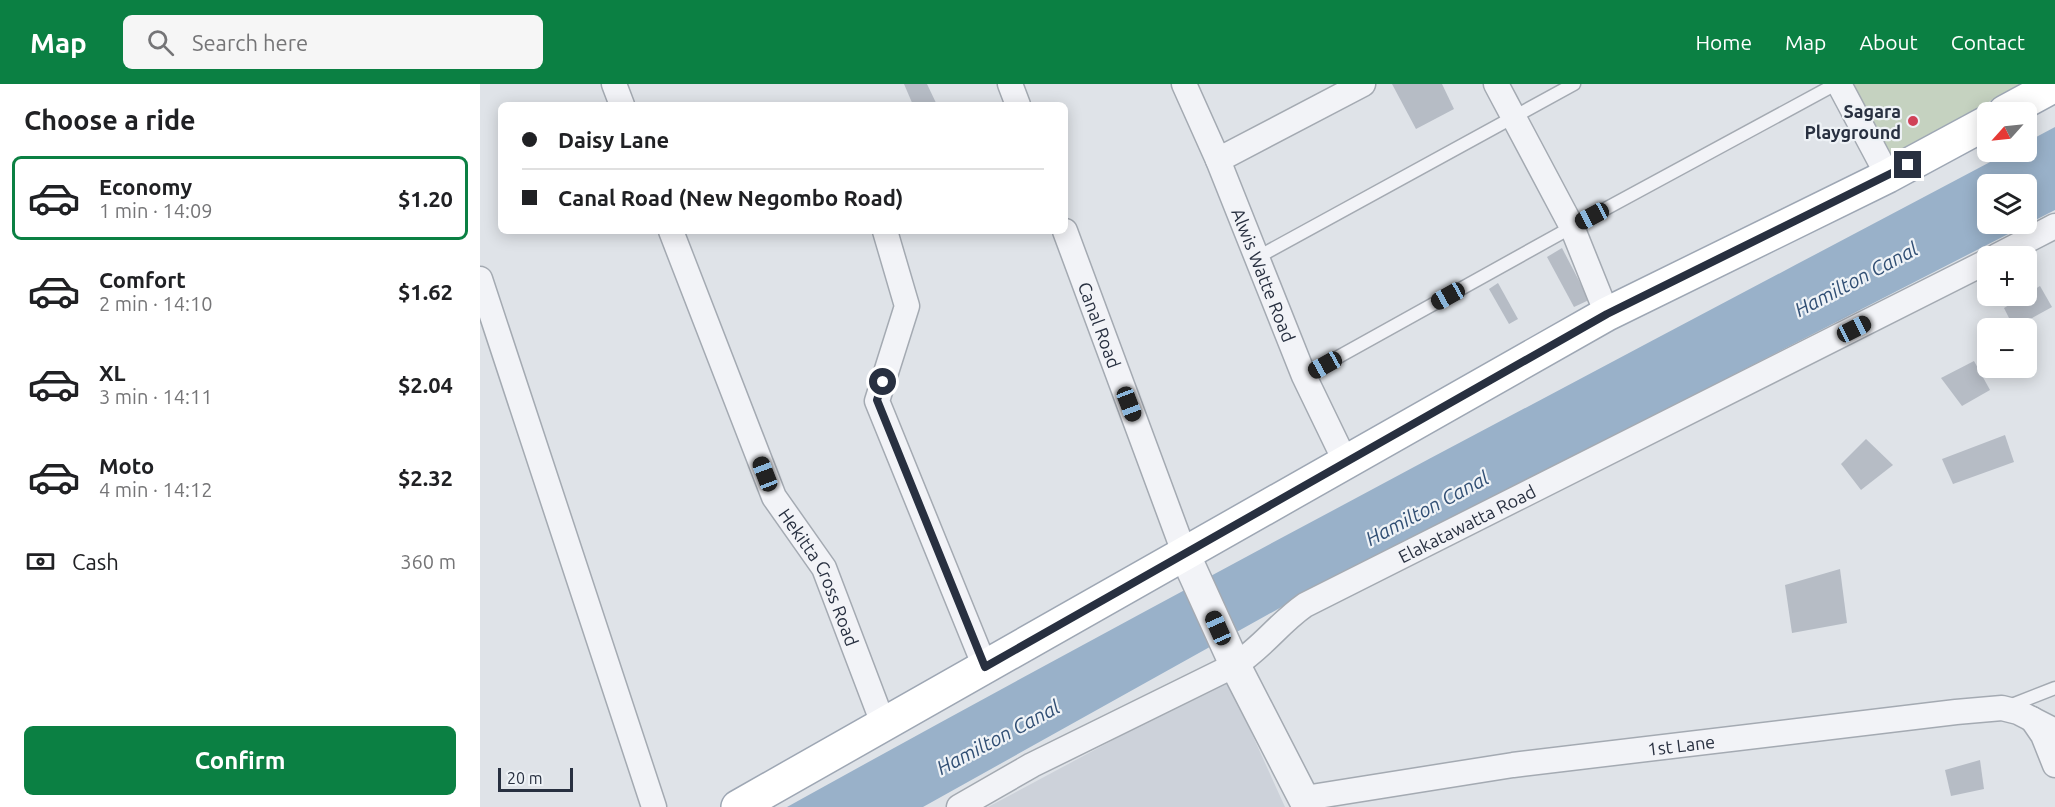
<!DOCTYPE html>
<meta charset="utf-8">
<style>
body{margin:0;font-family:Ubuntu,sans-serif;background:#f6f6f6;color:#202124;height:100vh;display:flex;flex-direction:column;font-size:22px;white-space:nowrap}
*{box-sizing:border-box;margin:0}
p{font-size:20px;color:#757577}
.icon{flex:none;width:33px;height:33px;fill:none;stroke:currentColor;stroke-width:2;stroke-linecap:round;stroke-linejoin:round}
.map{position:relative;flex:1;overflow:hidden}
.sheet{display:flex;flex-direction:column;background:#fff;width:480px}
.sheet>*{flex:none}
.guide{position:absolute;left:18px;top:18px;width:570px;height:132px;border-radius:9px;box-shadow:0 3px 15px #0003;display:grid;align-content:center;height:132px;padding:0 24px;background:#fff}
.needle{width:39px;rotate:243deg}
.controls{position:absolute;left:1497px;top:18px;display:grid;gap:12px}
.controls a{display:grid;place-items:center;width:60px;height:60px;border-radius:9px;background:#fff;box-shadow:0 3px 15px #0003;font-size:30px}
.scale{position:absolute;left:18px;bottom:15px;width:75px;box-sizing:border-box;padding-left:6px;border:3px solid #283040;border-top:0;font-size:16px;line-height:21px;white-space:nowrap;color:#283040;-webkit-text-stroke:4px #eef2f6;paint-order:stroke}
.end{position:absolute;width:27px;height:27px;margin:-14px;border:8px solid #283040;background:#fff;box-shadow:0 0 0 3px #fff}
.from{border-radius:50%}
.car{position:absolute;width:18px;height:36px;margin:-18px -9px;border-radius:8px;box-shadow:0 0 4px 2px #0007;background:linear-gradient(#222 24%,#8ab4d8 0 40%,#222 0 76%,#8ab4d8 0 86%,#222 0)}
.guide b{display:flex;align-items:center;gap:21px;height:57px;font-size:22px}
.guide b+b{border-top:2px solid #e0e0e0}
.guide i{width:15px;height:15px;background:#202124}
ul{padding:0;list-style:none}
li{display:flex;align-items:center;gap:18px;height:84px;margin:0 12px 9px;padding:0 12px;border:3px solid transparent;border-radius:9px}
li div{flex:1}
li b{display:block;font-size:22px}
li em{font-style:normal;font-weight:700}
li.selected{border-color:#0b8043}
li>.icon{width:54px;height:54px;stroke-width:1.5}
h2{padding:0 24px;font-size:27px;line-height:72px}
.pay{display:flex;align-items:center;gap:15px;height:66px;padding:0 24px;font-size:22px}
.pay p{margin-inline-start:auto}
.cta{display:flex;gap:12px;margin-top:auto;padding:12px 24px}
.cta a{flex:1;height:69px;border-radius:9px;background:#0b8043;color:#fff;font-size:24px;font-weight:700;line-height:69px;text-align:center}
header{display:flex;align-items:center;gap:36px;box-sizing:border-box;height:84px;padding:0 30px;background:#0b8043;color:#fff}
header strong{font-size:28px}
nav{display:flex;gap:33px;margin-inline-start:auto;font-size:21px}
.search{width:420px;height:54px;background:#f6f6f6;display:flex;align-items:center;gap:15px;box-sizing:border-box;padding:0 21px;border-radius:9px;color:#757577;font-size:22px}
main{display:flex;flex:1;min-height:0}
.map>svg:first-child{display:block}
.built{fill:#cdd2da}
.green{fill:#c5d2c0}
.water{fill:#99b1c9;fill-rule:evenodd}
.building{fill:#b6bcc5}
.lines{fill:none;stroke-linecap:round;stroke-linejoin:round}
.service-casing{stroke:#a4aab2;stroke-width:15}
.minor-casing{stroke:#a4aab2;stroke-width:27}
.tertiary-casing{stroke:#a4aab2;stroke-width:33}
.primary-casing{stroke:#9ea7b4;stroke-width:36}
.service{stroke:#f2f3f7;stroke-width:12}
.minor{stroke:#f2f3f7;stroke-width:24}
.tertiary{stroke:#f2f3f7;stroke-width:30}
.primary{stroke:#fff;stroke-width:33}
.route{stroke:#283040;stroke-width:8}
.poi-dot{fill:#d04258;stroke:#eef2f6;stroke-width:2}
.labels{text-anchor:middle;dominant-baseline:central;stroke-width:4.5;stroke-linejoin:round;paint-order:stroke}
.poi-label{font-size:18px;font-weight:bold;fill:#283040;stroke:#eef2f6;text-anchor:end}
.street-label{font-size:18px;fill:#283040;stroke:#eef2f6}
.water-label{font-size:20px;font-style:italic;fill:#314f74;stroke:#eef2f6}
</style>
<header>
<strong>Map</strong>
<div class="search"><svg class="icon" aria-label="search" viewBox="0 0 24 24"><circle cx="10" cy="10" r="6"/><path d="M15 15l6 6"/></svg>Search here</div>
<nav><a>Home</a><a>Map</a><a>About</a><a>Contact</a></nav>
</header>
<main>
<section class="sheet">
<h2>Choose a ride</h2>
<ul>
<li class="selected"><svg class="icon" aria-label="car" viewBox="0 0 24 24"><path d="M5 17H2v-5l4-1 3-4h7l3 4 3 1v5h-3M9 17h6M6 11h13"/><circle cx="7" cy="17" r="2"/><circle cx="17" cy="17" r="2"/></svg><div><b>Economy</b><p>1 min · 14:09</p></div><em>$1.20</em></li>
<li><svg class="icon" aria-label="car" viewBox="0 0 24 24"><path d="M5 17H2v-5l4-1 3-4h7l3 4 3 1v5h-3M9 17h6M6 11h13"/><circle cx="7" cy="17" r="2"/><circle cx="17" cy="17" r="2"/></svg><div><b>Comfort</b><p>2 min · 14:10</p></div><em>$1.62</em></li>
<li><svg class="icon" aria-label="car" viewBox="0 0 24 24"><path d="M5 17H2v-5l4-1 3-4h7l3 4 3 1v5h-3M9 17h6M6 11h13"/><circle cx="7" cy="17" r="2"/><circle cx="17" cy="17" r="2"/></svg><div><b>XL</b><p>3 min · 14:11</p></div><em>$2.04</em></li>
<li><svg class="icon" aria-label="car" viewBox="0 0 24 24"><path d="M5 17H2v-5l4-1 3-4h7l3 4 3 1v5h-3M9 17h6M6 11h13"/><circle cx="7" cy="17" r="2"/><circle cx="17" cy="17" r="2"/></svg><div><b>Moto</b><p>4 min · 14:12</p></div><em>$2.32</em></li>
</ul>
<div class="pay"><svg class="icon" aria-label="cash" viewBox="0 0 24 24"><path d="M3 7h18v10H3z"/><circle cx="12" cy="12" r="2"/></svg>Cash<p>360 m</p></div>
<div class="cta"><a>Confirm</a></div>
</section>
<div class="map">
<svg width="1575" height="723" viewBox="0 0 1575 723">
<rect width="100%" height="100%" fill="#dfe3e8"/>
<!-- built -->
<polygon class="built" points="747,595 805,723 508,723"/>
<!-- green -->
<polygon class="green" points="1374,0 1541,0 1409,73"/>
<!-- water -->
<path class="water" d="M1575,43v83l-761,390 -371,207h-136c404,-224 814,-439 1222,-655h17l1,-10zM1508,100h38v40h-38z"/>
<!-- building -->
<g class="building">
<polygon points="424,0 447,0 457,21 433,21"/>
<polygon points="912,0 962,0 974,25 936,45"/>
<polygon points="1082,164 1109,216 1094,223 1067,173"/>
<polygon points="1018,199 1038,235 1029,240 1009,205"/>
<polygon points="1560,202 1572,223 1534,244 1524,224"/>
<polygon points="1494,277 1510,306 1482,322 1461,294"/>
<polygon points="1525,351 1534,378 1473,400 1462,375"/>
<polygon points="1386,355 1413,381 1381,406 1361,380"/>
<polygon points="1360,485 1367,539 1312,549 1305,501"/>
<polygon points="1500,676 1504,705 1471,712 1465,686"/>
</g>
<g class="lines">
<!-- service casing -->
<g class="service-casing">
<g id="service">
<polyline points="778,173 1094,0"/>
<polyline points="824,292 1092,143 1356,0"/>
<polyline points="1529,622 1575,604"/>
</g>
</g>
<!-- minor casing -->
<g class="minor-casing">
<g id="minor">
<polyline points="134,0 142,21"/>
<polyline points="530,0 538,21"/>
<path id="s1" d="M704,0l34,76 86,216 42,87"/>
<polyline points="1016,0 1092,143 1127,230"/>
<polyline points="1359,0 1408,92"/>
<polyline points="738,76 883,0"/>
<path id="s2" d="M191,147l103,266 50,71 60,158"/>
<polyline points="405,147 427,222 397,317 505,583"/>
<path id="s3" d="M585,147l120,324"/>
<polyline points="1517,172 1575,142"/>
<polyline points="0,195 174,723"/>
<polyline points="1552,635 1563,651 1575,681"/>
<path id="s4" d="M825,714l208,-33 443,-53 46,-4 16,4 37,19"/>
<path id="s5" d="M479,723l73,-42 203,-100c27,-17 44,-42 70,-60l683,-344"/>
</g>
</g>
<!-- tertiary casing -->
<g class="tertiary-casing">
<polyline id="tertiary" points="705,471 755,581 828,723"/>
</g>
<!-- primary casing -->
<g class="primary-casing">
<g id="primary">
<polyline points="1525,28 1575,1"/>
<polyline points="258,723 1127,230 1408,92 1508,38"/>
</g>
</g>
<!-- service -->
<use href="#service" class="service"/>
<!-- minor -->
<use href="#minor" class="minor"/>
<!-- tertiary -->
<use href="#tertiary" class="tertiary"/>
<!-- primary -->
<use href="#primary" class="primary"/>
</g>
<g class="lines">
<!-- route -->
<polyline class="route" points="403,298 397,316 505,583 1127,230 1428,81"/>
</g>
<!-- markers -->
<circle class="poi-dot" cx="1433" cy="37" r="6"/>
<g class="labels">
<!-- poi labels -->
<g class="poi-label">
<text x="1421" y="27">Sagara<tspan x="1421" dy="21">Playground</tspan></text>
</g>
<!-- street labels -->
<g class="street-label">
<text stroke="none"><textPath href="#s1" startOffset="207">Alwis Watte Road</textPath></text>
<text stroke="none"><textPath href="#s3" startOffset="100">Canal Road</textPath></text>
<text stroke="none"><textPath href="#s5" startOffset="584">Elakatawatta Road</textPath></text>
<text stroke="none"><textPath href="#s2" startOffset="378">Hekitta Cross Road</textPath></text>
<text stroke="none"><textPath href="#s4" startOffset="380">1st Lane</textPath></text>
</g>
<!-- water labels -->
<g class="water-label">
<text transform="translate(1376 195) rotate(-28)">Hamilton Canal</text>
<text transform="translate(947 424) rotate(-28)">Hamilton Canal</text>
<text transform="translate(518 653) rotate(-28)">Hamilton Canal</text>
</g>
</g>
</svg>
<div class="controls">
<a><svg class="needle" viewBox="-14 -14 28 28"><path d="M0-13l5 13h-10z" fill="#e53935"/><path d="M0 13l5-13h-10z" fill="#757577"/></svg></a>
<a><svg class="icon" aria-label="layers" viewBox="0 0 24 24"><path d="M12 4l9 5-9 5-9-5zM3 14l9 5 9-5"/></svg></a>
<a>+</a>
<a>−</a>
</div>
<div class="scale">20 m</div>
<i class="end from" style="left:403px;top:298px"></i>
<i class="end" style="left:1428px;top:81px"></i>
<i class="car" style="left:1112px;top:132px;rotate:242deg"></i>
<i class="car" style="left:968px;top:212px;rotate:241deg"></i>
<i class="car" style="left:1374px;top:245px;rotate:63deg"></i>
<i class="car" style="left:845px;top:281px;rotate:241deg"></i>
<i class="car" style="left:649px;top:320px;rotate:159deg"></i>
<i class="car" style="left:285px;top:390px;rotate:339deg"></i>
<i class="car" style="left:738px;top:544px;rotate:336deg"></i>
<div class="guide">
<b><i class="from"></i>Daisy Lane</b>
<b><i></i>Canal Road (New Negombo Road)</b>
</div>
</div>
</main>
